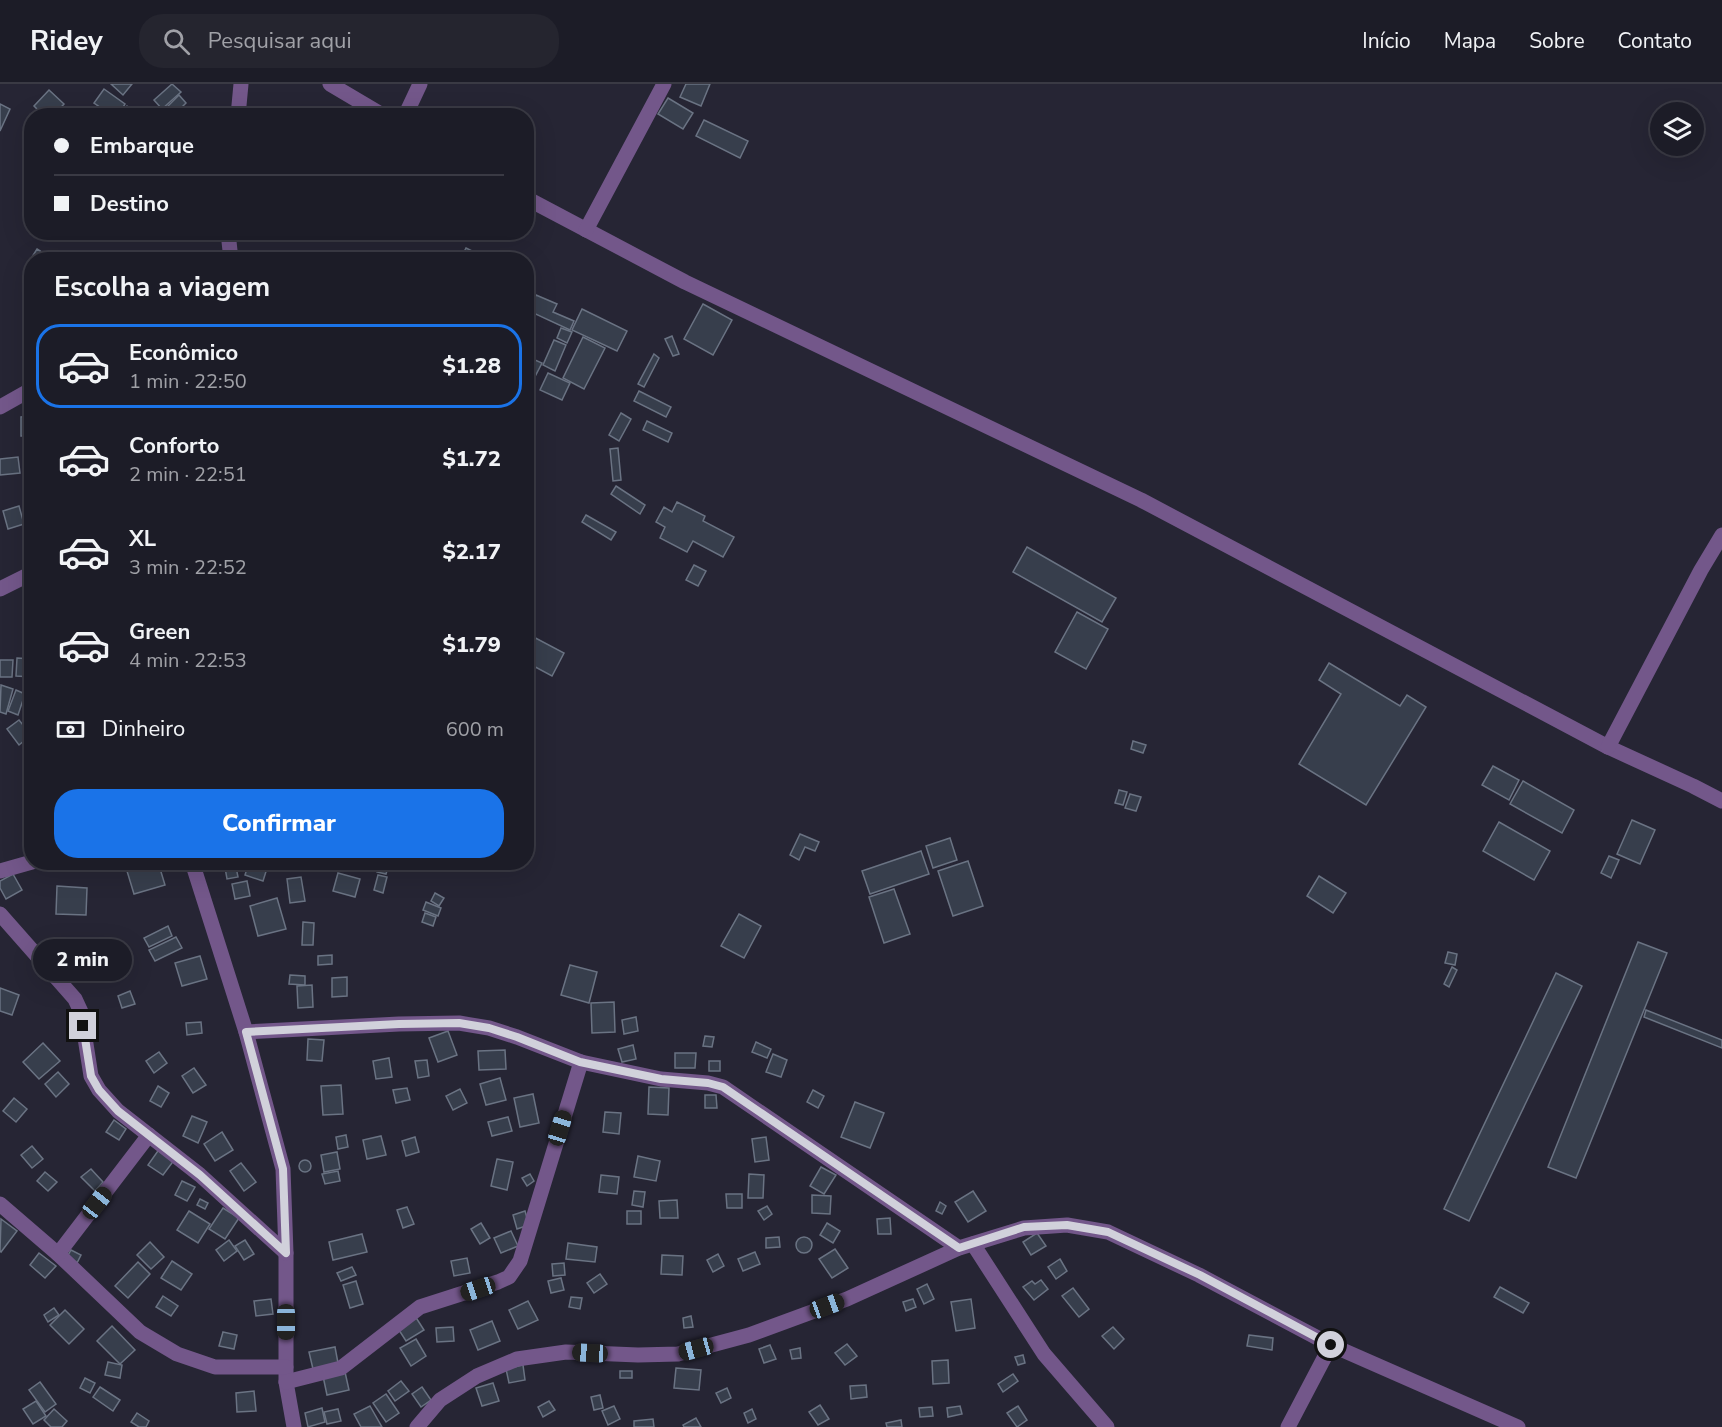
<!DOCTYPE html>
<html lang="pt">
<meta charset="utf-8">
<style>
body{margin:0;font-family:"Nunito Sans",sans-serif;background:#25252f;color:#f1f3f6;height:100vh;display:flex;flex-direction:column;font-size:22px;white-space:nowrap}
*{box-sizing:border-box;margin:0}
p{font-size:20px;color:#a0a1a7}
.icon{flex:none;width:33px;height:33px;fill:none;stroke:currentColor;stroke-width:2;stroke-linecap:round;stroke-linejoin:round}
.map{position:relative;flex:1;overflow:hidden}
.panel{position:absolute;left:24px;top:168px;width:510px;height:618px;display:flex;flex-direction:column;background:#1c1c27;border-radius:24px;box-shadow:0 6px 24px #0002,0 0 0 2px #3a3a44}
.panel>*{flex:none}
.banner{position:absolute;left:24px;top:24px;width:510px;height:132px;border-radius:24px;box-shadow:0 6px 24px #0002,0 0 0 2px #3a3a44;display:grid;align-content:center;height:132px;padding:0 30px;background:#1c1c27}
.controls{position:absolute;left:1650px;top:18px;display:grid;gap:12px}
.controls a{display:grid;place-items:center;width:54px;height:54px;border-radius:50%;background:#1c1c27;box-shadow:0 6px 24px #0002,0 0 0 2px #3a3a44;font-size:30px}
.end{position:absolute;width:27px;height:27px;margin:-14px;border:8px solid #d1d1db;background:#111;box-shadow:0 0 0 3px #111}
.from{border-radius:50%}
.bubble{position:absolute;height:42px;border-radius:21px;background:#1c1c27;box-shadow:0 6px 24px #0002,0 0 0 2px #3a3a44;font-size:20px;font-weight:800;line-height:42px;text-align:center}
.car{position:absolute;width:18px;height:36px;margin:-18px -9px;border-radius:8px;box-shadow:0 0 4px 2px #0007;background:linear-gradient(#222 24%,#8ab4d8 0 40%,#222 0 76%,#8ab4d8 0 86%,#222 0)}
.banner b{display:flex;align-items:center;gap:21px;height:57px;font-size:22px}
.banner b+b{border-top:2px solid #3a3a44}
.banner i{width:15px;height:15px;background:#f1f3f6}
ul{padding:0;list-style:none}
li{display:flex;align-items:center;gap:18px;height:84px;margin:0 12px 9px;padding:0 18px;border:3px solid transparent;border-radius:24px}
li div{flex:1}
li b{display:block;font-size:22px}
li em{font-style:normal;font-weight:800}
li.active{border-color:#1a73e8}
li>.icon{width:54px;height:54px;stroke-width:1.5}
h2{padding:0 30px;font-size:27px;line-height:72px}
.pay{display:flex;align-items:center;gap:15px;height:66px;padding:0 30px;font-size:22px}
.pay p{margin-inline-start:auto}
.button{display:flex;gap:12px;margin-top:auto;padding:12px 30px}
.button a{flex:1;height:69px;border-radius:24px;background:#1a73e8;color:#fff;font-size:24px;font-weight:800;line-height:69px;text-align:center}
header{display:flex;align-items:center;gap:36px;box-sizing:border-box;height:84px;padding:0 30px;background:#1c1c27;border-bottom:2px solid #3a3a44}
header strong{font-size:28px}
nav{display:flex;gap:33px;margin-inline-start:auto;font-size:21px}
.search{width:420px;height:54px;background:#25252f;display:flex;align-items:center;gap:15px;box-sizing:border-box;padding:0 21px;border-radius:24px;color:#a0a1a7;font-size:22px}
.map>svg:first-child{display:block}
.building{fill:#373e4c;stroke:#6a7383;stroke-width:1.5}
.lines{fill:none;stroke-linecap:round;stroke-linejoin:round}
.minor{stroke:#73578a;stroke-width:15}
.route{stroke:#d1d1db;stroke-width:8}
</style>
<header>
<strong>Ridey</strong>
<div class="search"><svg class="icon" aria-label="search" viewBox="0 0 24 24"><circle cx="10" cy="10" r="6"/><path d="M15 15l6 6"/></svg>Pesquisar aqui</div>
<nav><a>Início</a><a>Mapa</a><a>Sobre</a><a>Contato</a></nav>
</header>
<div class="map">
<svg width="1722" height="1343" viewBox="0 0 1722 1343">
<rect width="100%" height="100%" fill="#262534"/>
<!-- building -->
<g class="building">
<polygon points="111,0 132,0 123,11"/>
<polygon points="172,0 181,8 162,25 154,16"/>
<polygon points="686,0 710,0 701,22 680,13"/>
<polygon points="104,5 125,20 118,32 113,32 94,19"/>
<polygon points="49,6 64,20 53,32 44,32 34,22"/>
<polygon points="179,11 186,19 173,32 169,32 164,26"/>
<polygon points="668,14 693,29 683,45 658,30"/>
<polygon points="0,20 10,25 0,47"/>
<polygon points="127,22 142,32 122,32"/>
<polygon points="704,36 748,57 740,74 696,52"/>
<polygon points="466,164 490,176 460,176"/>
<polygon points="37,165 51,174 32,176 32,184 27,181"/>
<polygon points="148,167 151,176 140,176 138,170"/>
<polygon points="536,211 557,220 553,228 574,237 570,246 529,227"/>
<polygon points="703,220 732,236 713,271 684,255"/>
<polygon points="582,225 627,247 617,267 572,246"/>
<polygon points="561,244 572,248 567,259 557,254"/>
<polygon points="672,252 679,270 673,272 665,255"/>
<polygon points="583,253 605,264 584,305 563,294"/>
<polygon points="554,256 566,261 555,287 543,281"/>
<polygon points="654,270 659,274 644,303 638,300"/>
<polygon points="526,272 542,279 526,310"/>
<polygon points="548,289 570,299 562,316 540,306"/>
<polygon points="639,307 671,323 666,333 634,317"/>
<polygon points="621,329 631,335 619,357 609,351"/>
<polygon points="32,332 32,352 21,352 21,333"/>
<polygon points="647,337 672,349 668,358 643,346"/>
<polygon points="618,364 621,396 613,397 610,365"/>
<polygon points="18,373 20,389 0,391 0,375"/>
<polygon points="616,402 645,421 640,430 611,410"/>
<polygon points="677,418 705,432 703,437 734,453 723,473 693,457 687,468 660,454 665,443 656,438 664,423 672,428"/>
<polygon points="19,422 24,440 8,445 3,427"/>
<polygon points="586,431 616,448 611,456 582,438"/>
<polygon points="1027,463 1116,514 1102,538 1013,488"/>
<polygon points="694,481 706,487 698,502 686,496"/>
<polygon points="1077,528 1108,545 1086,585 1055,568"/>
<polygon points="526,549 564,569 552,592 526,578"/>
<polygon points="17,574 32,575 32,593 16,592"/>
<polygon points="0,576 13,576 12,593 0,593"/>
<polygon points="1329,579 1400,622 1407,611 1426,623 1366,721 1299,680 1341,610 1319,596"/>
<polygon points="1,601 13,605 6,630 0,628"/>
<polygon points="526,602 532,612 526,620"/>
<polygon points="16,606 25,610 18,631 8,627"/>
<polygon points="19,636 31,651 19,661 7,645"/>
<polygon points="1133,657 1146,661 1143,669 1131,665"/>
<polygon points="1493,682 1519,696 1509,716 1482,701"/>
<polygon points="1523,697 1574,726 1562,749 1510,720"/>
<polygon points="1119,706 1127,708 1123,721 1115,719"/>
<polygon points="1130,710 1141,713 1136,727 1125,724"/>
<polygon points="1632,736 1655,746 1640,780 1617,770"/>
<polygon points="1499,738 1550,767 1534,796 1483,767"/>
<polygon points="800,750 819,758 815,767 805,763 799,776 790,771"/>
<polygon points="950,754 957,776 933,784 926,762"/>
<polygon points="921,767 929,790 870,810 862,787"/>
<polygon points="1609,772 1619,776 1611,794 1601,789"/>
<polygon points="968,777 983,822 953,832 938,787"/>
<polygon points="158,778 165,801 134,810 127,787"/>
<polygon points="224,778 235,778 238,793 227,795"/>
<polygon points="249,778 269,778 263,797 245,791"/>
<polygon points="379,780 388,783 386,790 377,788"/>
<polygon points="338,789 360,795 355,813 333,807"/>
<polygon points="13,790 22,806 6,815 0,804 0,797"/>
<polygon points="378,791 387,793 383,809 374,806"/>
<polygon points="1319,792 1346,809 1333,829 1307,812"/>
<polygon points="301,793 305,817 290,819 287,795"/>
<polygon points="247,797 250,812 235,815 232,800"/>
<polygon points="57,802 87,804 86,831 56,830"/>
<polygon points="894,805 910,850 884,859 869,813"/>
<polygon points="435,809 444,814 439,822 431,817"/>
<polygon points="277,814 286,845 258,852 250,822"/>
<polygon points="426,818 441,824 438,832 423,826"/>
<polygon points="425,829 436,833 433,842 422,838"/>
<polygon points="739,830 761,842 744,874 721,862"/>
<polygon points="303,838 314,839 313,861 302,861"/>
<polygon points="168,842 172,852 149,863 144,854"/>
<polygon points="176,853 182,864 155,877 149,866"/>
<polygon points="1638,858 1667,869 1576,1094 1548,1083"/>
<polygon points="88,859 88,870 74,871 73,860"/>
<polygon points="112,859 117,877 101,881 97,863"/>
<polygon points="1448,868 1457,870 1455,881 1445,879"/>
<polygon points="332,871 332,880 318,881 318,872"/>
<polygon points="200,872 207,895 182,902 175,879"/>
<polygon points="570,881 597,888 589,919 561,911"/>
<polygon points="1452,883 1457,886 1449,903 1444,900"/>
<polygon points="1556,889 1582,902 1469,1137 1444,1125"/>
<polygon points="290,891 305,892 305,901 289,900"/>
<polygon points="347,893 347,912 332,913 332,894"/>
<polygon points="312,901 313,923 298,924 297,902"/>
<polygon points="0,904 19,911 12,931 0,927"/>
<polygon points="130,907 135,920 122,924 118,912"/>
<polygon points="614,918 615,948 592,949 591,919"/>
<polygon points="1646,926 1722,956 1722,964 1644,933"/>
<polygon points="636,933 638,947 624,950 622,936"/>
<polygon points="201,938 202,949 187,951 186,939"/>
<polygon points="448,947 457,971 438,978 429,954"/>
<polygon points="705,952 714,953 712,963 703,962"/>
<polygon points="308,955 324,956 322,977 307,976"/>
<polygon points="756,958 771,965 767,974 752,968"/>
<polygon points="43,959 60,977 39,995 23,978"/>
<polygon points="633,961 636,975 622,978 618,965"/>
<polygon points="505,966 506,985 479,986 478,967"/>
<polygon points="159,968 167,979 154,989 146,977"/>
<polygon points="675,969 696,969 695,984 675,984"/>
<polygon points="773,970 787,976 781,993 766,988"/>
<polygon points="389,974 392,993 376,995 373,977"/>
<polygon points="427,976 429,992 418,994 415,977"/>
<rect x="709" y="977" width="11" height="10"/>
<polygon points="194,984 206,1001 193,1009 182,992"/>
<polygon points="58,988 69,1000 56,1013 45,1000"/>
<polygon points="500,994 506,1016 486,1021 480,1000"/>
<polygon points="341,1001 343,1030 323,1031 321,1002"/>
<polygon points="158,1002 169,1009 161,1023 150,1017"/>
<polygon points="649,1003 669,1004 668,1031 648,1030"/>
<polygon points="407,1004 410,1016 396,1019 393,1006"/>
<polygon points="460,1005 467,1019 453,1026 446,1012"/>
<polygon points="813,1006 824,1012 818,1024 807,1018"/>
<polygon points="533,1010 539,1039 520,1043 514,1014"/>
<polygon points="705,1011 716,1011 717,1024 705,1024"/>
<polygon points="14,1014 27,1025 16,1038 3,1027"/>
<polygon points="855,1018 884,1029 870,1064 841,1053"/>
<polygon points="605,1028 621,1029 619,1050 603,1048"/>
<polygon points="192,1032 207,1038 198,1059 183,1052"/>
<polygon points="508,1033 512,1047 492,1052 488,1038"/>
<polygon points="114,1036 126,1045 119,1056 106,1048"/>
<polygon points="222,1048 233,1066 215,1077 204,1060"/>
<polygon points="346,1051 348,1063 338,1065 336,1053"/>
<polygon points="381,1052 386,1071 367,1075 363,1056"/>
<polygon points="415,1053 419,1068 406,1072 402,1057"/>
<polygon points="766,1053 769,1076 755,1078 752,1055"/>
<polygon points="32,1062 43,1075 32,1084 21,1071"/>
<polygon points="160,1064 175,1075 163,1091 148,1081"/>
<polygon points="337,1068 340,1085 324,1088 321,1071"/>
<polygon points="638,1072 660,1077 656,1097 634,1093"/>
<polygon points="497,1075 513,1078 507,1106 491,1102"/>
<circle cx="305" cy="1082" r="6"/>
<polygon points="241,1079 256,1098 244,1107 230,1087"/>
<polygon points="821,1083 836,1091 824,1110 810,1102"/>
<polygon points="91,1085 103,1098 95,1107 81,1093"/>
<polygon points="338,1087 340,1097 325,1100 322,1090"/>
<polygon points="45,1088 57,1098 48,1107 37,1097"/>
<polygon points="530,1090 534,1097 527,1102 522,1094"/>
<polygon points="749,1090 764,1091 763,1114 748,1114"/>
<polygon points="601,1091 619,1093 617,1110 599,1108"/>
<polygon points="182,1097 195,1103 187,1117 175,1111"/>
<polygon points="634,1107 645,1108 643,1123 632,1121"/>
<polygon points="973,1107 986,1127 968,1138 955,1118"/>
<polygon points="726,1110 742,1110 742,1124 727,1124"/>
<polygon points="812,1111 831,1112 830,1130 812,1129"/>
<polygon points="200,1115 208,1119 205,1125 197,1121"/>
<polygon points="677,1116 678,1134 660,1134 659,1117"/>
<polygon points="940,1118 946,1122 942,1130 936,1127"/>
<polygon points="767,1122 772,1130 764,1136 758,1127"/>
<polygon points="407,1123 414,1140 403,1144 397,1126"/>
<polygon points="223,1124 239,1134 225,1155 209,1145"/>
<polygon points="189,1127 210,1140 198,1159 177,1146"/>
<polygon points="525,1127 529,1141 517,1145 513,1131"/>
<rect x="627" y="1127" width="14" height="13"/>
<polygon points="890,1134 891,1150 878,1150 877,1135"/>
<polygon points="1,1135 17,1147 1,1168 0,1167"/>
<polygon points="481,1139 490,1154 480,1160 471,1145"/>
<polygon points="827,1139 840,1147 833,1159 820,1151"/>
<polygon points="511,1147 518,1162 501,1169 494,1154"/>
<polygon points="1037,1149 1046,1162 1031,1171 1023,1158"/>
<polygon points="362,1150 367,1168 333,1176 329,1158"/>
<polygon points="779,1153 780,1163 766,1164 766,1154"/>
<circle cx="804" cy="1161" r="8"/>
<polygon points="229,1156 237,1167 224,1177 216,1166"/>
<polygon points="245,1156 254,1170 244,1176 235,1162"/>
<polygon points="150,1158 164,1173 151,1185 137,1171"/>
<polygon points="568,1159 597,1163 595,1178 566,1175"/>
<polygon points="835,1165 848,1184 832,1194 819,1175"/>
<polygon points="71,1166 81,1171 77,1179 67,1173"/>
<polygon points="755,1168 760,1180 743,1187 738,1175"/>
<polygon points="39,1169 56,1182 45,1194 30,1181"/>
<polygon points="718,1170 724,1182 713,1188 707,1176"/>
<polygon points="662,1171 683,1172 682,1191 661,1190"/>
<polygon points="467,1174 470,1189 454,1192 451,1177"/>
<polygon points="1060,1175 1067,1187 1056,1195 1048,1183"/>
<polygon points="172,1177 192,1190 181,1206 161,1194"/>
<polygon points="138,1178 150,1190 128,1214 115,1202"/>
<polygon points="564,1179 565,1191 553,1192 552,1180"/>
<polygon points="352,1183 356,1191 341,1197 337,1189"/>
<polygon points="600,1190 607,1200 594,1209 587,1199"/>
<polygon points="561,1194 564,1206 551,1209 548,1197"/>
<polygon points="1041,1196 1048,1205 1034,1216 1023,1203 1032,1197 1035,1200"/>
<polygon points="356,1197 363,1220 350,1224 343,1201"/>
<polygon points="927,1200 934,1215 924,1220 917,1205"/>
<polygon points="1500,1203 1529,1219 1523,1229 1494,1213"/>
<polygon points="1073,1204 1089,1225 1079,1233 1062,1212"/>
<polygon points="163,1212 178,1222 171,1232 156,1223"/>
<polygon points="571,1213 582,1214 580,1225 569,1223"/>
<polygon points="271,1215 273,1230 256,1232 254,1217"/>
<polygon points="913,1215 916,1223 906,1227 903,1218"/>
<polygon points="971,1215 975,1244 956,1247 951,1218"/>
<polygon points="528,1217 538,1236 518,1245 509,1226"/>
<polygon points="54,1224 59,1231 48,1238 44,1231"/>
<polygon points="65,1226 84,1245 69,1260 50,1241"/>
<polygon points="415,1232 424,1246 406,1257 397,1243"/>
<polygon points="691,1232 693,1243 684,1244 683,1234"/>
<polygon points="492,1237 500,1257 478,1266 470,1246"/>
<polygon points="112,1242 135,1266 120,1280 97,1257"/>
<polygon points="453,1243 454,1257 437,1258 436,1244"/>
<polygon points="1113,1243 1124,1255 1114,1265 1102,1252"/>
<polygon points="223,1248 237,1251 234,1265 219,1262"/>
<polygon points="1249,1251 1273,1254 1272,1266 1247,1262"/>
<polygon points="416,1255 426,1272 411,1282 400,1264"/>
<polygon points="847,1260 857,1272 845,1281 835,1269"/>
<polygon points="770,1261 776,1275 764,1279 759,1265"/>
<polygon points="335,1263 338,1279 313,1285 309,1268"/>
<polygon points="800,1264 801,1274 792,1275 790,1266"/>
<polygon points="1023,1271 1025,1279 1018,1281 1015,1273"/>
<polygon points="948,1276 949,1299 933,1300 932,1277"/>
<polygon points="108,1278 122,1281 120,1294 105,1291"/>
<polygon points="523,1281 525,1296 509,1299 506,1285"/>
<polygon points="676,1284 701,1286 699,1306 674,1304"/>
<rect x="620" y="1287" width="12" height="7"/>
<polygon points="345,1288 349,1306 327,1311 323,1292"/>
<polygon points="1013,1290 1018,1297 1003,1308 998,1300"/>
<polygon points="85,1294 95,1299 90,1309 80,1304"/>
<polygon points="401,1297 409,1307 395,1317 388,1307"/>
<polygon points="40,1298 56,1320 45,1328 29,1306"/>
<polygon points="493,1299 499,1317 482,1322 476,1304"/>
<polygon points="866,1301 867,1313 851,1315 850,1302"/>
<polygon points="100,1303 120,1316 113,1327 93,1313"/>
<polygon points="422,1303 431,1316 421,1323 412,1310"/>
<polygon points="727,1304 731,1314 721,1319 716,1309"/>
<polygon points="254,1307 256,1327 237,1328 236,1309"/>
<polygon points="386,1310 399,1329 386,1338 373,1319"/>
<polygon points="600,1311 603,1324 594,1326 591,1313"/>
<polygon points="36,1317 46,1332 33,1340 23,1325"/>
<polygon points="549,1317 555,1326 543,1333 538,1323"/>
<polygon points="820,1321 829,1335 818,1341 809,1328"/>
<polygon points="370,1322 382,1343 361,1343 354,1330"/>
<polygon points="614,1322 620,1335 608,1341 602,1327"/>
<polygon points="960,1322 962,1330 948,1333 947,1324"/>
<polygon points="1018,1322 1027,1336 1017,1343 1007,1329"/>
<polygon points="932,1323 933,1332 920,1333 919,1324"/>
<polygon points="322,1324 325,1338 308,1343 305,1329"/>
<polygon points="54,1325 67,1337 62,1343 51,1343 44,1336"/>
<polygon points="338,1325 341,1337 327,1340 324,1328"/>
<polygon points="752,1325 756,1335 748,1339 744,1329"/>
<polygon points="137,1329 149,1337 146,1343 139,1343 131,1338"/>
<polygon points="696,1334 701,1343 684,1343 683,1341"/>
<polygon points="653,1335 654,1343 634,1343 634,1337"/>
<polygon points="901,1336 902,1343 887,1343 886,1339"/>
</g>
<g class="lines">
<!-- minor -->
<g class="minor">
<polyline points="330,0 384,32"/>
<polyline points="238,32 241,0"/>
<polyline points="405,32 420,0"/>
<polyline points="526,114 685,198 1141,416 1608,663 1693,702 1722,717"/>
<polyline points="586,146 664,0"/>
<polyline points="228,148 231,176"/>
<polyline points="0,323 32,305"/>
<polyline points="0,505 32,489"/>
<polyline points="1608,663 1701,486 1722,451"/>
<polyline points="192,778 246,948 283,1085 286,1169 286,1298 294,1343"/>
<polyline points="0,787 32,778"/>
<polyline points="0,830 75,915 81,928 91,992 99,1006 118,1027 200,1091 286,1169"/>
<polyline points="246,948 399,940 459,939 489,944 517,953 581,978 661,995 708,999 723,1003 959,1164"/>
<polyline points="0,1120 58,1170 140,1248 177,1270 215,1283 286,1283"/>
<polyline points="973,1160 1044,1270 1107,1343"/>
<polyline points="58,1170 149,1051"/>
<polyline points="286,1298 341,1284 420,1223 498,1198 509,1193 520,1177 581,978"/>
<polyline points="417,1343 440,1316 477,1292 517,1275 566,1268 638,1271 678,1270 749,1251 847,1215 959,1164 1024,1144 1067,1141 1108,1148 1199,1191 1331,1261 1518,1343"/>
<polyline points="1288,1343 1331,1261"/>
</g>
</g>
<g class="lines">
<!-- route -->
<polyline class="route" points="83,942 91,992 99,1006 118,1027 200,1091 286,1169 283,1085 246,948 399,940 459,939 489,944 517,953 580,978 661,995 708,999 723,1003 959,1164 1024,1143 1067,1141 1108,1148 1200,1191 1331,1261"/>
</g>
</svg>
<div class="controls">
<a><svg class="icon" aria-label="layers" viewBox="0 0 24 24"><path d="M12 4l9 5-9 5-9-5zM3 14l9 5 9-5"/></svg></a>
</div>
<i class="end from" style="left:1331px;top:1261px"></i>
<i class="end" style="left:83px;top:942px"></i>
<div class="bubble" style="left:33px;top:855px;width:99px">2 min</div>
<i class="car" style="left:560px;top:1044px;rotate:17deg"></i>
<i class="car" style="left:97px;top:1119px;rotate:38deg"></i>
<i class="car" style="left:478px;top:1205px;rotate:252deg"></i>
<i class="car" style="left:827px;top:1222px;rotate:70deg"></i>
<i class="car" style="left:286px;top:1238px;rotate:180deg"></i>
<i class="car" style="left:696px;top:1265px;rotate:255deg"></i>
<i class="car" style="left:590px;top:1269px;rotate:273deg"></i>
<div class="banner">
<b><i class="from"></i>Embarque</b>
<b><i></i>Destino</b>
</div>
<section class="panel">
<h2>Escolha a viagem</h2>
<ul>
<li class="active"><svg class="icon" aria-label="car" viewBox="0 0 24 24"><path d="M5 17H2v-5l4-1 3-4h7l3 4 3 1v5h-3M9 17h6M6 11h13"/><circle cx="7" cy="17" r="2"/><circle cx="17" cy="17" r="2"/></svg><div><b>Econômico</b><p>1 min · 22:50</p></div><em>$1.28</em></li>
<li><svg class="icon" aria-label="car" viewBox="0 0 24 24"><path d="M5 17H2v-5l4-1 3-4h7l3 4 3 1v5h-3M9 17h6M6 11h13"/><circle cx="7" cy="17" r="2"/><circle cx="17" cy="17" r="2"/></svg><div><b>Conforto</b><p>2 min · 22:51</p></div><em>$1.72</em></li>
<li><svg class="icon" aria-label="car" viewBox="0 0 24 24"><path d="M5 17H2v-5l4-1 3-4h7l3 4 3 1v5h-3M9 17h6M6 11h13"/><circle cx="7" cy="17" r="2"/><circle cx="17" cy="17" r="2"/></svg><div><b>XL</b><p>3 min · 22:52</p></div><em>$2.17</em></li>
<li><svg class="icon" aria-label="car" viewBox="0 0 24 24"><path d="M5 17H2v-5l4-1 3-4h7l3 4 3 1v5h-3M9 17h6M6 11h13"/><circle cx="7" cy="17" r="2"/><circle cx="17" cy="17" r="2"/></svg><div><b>Green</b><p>4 min · 22:53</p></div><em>$1.79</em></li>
</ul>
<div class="pay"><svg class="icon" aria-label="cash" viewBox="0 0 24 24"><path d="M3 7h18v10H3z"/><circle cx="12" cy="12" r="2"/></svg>Dinheiro<p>600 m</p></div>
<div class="button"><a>Confirmar</a></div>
</section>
</div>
